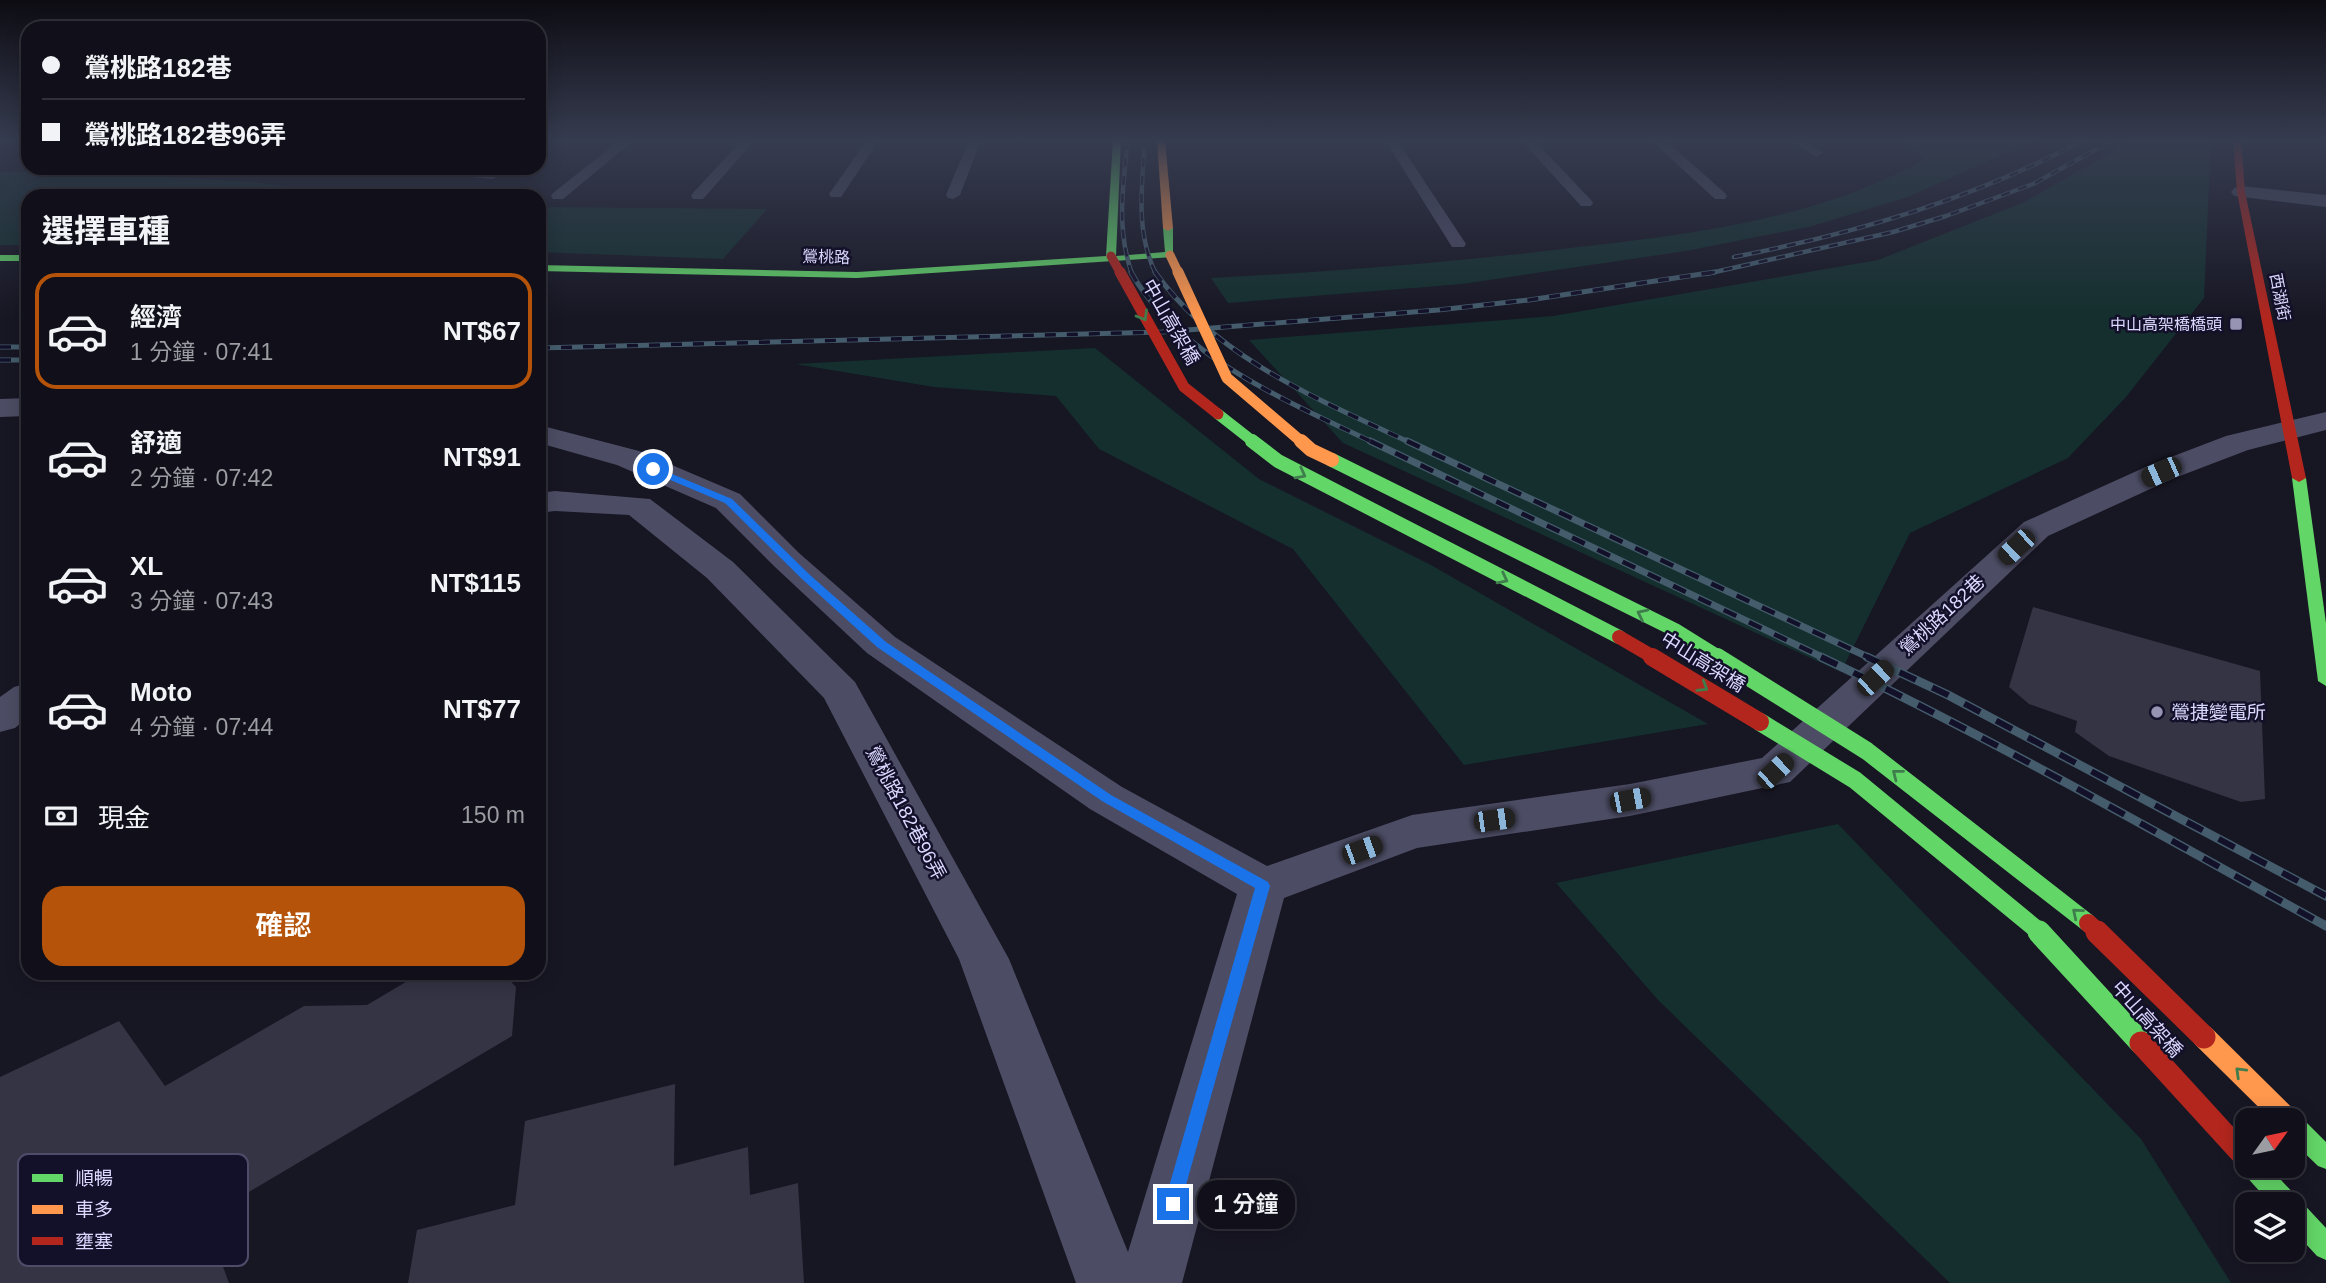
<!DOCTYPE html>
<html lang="zh-TW">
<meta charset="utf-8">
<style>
body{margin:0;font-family:Arial,"Noto Sans TC",sans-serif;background:#1e1e27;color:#f1f3f6;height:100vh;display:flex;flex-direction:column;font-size:26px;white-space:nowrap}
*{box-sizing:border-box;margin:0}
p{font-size:23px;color:#9c9da2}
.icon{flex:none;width:38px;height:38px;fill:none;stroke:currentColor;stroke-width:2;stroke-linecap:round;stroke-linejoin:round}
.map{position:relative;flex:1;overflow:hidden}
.panel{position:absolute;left:21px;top:189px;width:525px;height:791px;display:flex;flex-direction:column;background:#11101a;border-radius:21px;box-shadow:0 4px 18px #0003,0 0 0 2px #303039}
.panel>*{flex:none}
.banner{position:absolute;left:21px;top:21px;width:525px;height:154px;border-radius:21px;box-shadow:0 4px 18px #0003,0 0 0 2px #303039;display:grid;align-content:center;height:154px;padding:0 21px;background:#11101a}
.needle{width:46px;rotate:57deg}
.buttons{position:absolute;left:2235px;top:1108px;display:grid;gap:14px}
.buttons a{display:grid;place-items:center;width:70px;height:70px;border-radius:14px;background:#11101a;box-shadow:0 4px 18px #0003,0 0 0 2px #303039;font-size:35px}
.end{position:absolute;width:32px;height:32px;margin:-16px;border:9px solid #1a73e8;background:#fff;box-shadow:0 0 0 4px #fff}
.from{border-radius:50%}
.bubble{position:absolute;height:49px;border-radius:21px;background:#11101a;box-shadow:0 4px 18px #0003,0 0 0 2px #303039;font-size:23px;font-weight:600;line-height:49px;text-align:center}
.car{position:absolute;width:21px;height:42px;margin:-21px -10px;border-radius:9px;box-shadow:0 0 5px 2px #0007;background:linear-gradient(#222 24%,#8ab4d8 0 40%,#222 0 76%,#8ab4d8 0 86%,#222 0)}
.banner b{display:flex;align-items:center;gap:24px;height:66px;font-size:26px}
.banner b+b{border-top:2px solid #303039}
.banner i{width:18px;height:18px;background:#f1f3f6}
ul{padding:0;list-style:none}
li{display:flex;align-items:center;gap:21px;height:116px;margin:0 14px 10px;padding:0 7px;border:4px solid transparent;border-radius:21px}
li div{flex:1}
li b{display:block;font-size:26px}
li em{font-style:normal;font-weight:600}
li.current{border-color:#b45309}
li>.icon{width:63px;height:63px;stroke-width:1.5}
h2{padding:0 21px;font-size:32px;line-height:84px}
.pay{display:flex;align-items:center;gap:18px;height:77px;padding:0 21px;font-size:26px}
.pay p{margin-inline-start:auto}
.button{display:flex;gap:14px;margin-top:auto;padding:14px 21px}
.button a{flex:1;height:80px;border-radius:21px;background:#b45309;color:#fff;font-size:28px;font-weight:600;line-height:80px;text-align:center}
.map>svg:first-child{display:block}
.green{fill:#142f2e}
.building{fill:#353445}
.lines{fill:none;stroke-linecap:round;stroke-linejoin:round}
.lane{fill:#4c4c64;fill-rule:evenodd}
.street{fill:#4c4c64;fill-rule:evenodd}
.fast{fill:#63d668;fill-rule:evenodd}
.slow{fill:#ff974d;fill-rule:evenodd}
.jam{fill:#b3261e;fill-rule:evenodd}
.rail-far3-casing{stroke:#445c6c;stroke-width:4.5}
.rail-far2-casing{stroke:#445c6c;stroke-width:5}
.rail-far1-casing{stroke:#445c6c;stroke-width:7}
.rail-casing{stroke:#445c6c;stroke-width:9}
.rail-far3{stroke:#131029;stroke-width:2.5;stroke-dasharray:9;stroke-linecap:butt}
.rail-far2{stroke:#131029;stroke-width:3.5;stroke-dasharray:11;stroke-linecap:butt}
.rail-far1{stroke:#131029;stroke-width:4.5;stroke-dasharray:14;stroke-linecap:butt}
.rail{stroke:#131029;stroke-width:6;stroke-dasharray:18;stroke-linecap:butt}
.fast-bridge-far3{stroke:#63d668;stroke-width:11}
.fast-bridge-far2{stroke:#63d668;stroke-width:14}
.fast-bridge-far1{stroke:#63d668;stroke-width:18}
.fast-bridge{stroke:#63d668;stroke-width:23}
.slow-bridge-far3{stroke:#ff974d;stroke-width:9}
.slow-bridge-far2{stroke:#ff974d;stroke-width:11}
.slow-bridge-far1{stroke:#ff974d;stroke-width:14}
.slow-bridge{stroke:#ff974d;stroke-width:23}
.jam-bridge-far4{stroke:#b3261e;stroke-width:9}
.jam-bridge-far3{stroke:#b3261e;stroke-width:11}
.jam-bridge-far2{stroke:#b3261e;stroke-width:14}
.jam-bridge-far1{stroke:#b3261e;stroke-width:18}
.jam-bridge{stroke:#b3261e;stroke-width:23}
.oneway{stroke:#3f7d4c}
.route{fill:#1a73e8}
.poi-dot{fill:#9694b2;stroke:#131029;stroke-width:2.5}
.labels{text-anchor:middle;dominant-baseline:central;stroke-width:5;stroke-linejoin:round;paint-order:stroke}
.far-street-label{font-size:16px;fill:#dad8ff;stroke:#131029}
.far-poi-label{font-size:16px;fill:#dad8ff;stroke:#131029;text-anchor:end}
.street-label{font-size:19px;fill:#dad8ff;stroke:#131029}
.poi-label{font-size:19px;fill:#dad8ff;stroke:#131029;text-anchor:start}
.key{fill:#131029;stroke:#4f4c69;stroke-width:2}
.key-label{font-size:19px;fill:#dad8ff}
</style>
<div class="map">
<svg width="2326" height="1283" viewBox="0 0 2326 1283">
<rect width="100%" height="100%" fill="#171623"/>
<!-- green -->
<g class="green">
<path d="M1901,140h134l-127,57 -96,29 -126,25 -224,33 -234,19 -17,-25c113,-6 222,-14 334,-27 129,-15 265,-27 380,-92z"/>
<polygon points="2134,140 2211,140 2204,298 2126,397 2068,458 1910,533 1841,672 1343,443 1249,340 1553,316 1878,260 2022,203"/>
<polygon points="57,170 252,182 366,196 28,196 28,245 0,245 0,172"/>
<polygon points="539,207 767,209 723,259 539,252"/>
<polygon points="1095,348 1259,479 1431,565 1708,724 1464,765 1293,549 1099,449 1056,396 934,387 795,364"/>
<polygon points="1838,824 2141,1139 2231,1283 1950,1283 1659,1001 1556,883"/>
</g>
<!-- building -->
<g class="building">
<polygon points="2033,607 2260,671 2265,799 2241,802 2109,756 2075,732 2077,721 2029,704 2009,687"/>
<polygon points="421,973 503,973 516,987 512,1036 205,1218 229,1283 0,1283 0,1077 119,1021 165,1086 304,1006 367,1005"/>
<polygon points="675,1084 674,1166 748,1147 750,1195 798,1183 804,1283 408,1283 417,1230 515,1205 525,1121"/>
</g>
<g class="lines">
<!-- lane -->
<g class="lane">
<polygon points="620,140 634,140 563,199 553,199 551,196 553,193"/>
<polygon points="742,140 755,140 703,199 693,199 691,196 693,193"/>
<polygon points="867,140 879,140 841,197 831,197 829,194"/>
<polygon points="969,140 981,140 960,195 953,199 948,198 946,195"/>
<polygon points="1385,140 1397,140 1466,244 1464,247 1452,247"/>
<polygon points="1521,140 1534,140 1591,200 1593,203 1591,206 1581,206"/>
<polygon points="1651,140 1665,140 1725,193 1727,196 1725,199 1715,199"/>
<polygon points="1791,140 1805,140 1823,153 1816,157"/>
<path d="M406,168c21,0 80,-5 94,7l-7,4 -80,-7z"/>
</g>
<!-- street -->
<g class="street">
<polygon points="2241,186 2326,195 2326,207 2234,196 2231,192 2234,188"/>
<polygon points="28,398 28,416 0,417 0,399"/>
<polygon points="2326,412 2326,430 2248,450 2172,479 2048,536 1790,782 1630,816 1417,848 1284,898 1182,1283 1076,1283 959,959 824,698 707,578 629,515 555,511 539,513 539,493 555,491 650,499 733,562 855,682 1009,959 1128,1252 1237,894 1090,809 867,653 775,567 716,508 617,465 539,443 539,425 639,451 740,494 799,553 895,637 1122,787 1267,866 1412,815 1630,784 1762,758 2024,522 2150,465 2226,436"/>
<polygon points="28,683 28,717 15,728 0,732 0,697 14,687"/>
</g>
<!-- fast -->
<g class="fast">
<polygon points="1113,140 1121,140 1116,256 1165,252 1163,228 1168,225 1173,228 1173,257 857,278 539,271 539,265 857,272 1106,256"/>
<rect x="0" y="255" width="28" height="6"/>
<polygon points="2299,474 2306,478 2326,623 2326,686 2318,681 2292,478"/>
<polygon points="2292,1113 2300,1116 2326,1142 2326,1169 2318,1166 2292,1141 2292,1120 2282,1120 2284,1116"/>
<polygon points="2247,1157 2247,1166 2268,1166 2326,1228 2326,1260 2317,1256 2292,1229 2292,1204 2271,1204 2244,1174 2241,1166"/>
</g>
<!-- slow -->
<polygon class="slow" points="1157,140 1165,140 1173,228 1168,231 1163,228"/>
<!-- jam -->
<polygon class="jam" points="2233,140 2241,140 2245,192 2306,478 2299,482 2292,478 2237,192"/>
<!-- rail-far3 casing -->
<g class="rail-far3-casing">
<g id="rail-far3">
<path d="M1128,140c-5,46 -12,88 4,134"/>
<path d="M1145,140c-3,45 -10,92 11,134"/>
<path d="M1734,257c123,-24 239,-58 350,-117"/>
<polyline points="1706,274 1893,232 1946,216 2033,184 2113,140"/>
</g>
</g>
<!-- rail-far2 casing -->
<g class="rail-far2-casing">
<g id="rail-far2">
<path d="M1131,272c46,84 160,131 243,171"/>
<path d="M1155,272c60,85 164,128 256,171"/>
<polyline points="0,347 28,347"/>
<polyline points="539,348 1162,332 1438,310 1529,300 1715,272"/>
<polyline points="0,360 28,360"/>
</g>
</g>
<!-- rail-far1 casing -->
<g class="rail-far1-casing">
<g id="rail-far1">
<polyline points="1370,441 1824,658"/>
<polyline points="1407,441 1870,658"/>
</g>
</g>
<!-- rail casing -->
<g class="rail-casing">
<g id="rail">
<path d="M1821,657c172,82 338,177 505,269"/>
<polyline points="1867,657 1948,695 2326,896"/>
</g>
</g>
<!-- rail-far3 -->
<use href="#rail-far3" class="rail-far3"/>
<!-- rail-far2 -->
<use href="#rail-far2" class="rail-far2"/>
<!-- rail-far1 -->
<use href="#rail-far1" class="rail-far1"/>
<!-- rail -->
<use href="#rail" class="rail"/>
<!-- fast-bridge-far3 -->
<polyline class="fast-bridge-far3" points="1218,414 1255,443"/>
<!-- fast-bridge-far2 -->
<g class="fast-bridge-far2">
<polyline points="1252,441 1278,461 1619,637"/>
<polyline points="1332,460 1675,630 1720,658"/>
</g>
<!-- fast-bridge-far1 -->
<g class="fast-bridge-far1">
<polyline points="1717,657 1867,751 2088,923"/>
<polyline points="1760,722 1855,780 2041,933"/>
</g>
<!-- fast-bridge -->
<polyline class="fast-bridge" points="2039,932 2141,1043"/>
<!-- slow-bridge-far3 -->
<polyline class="slow-bridge-far3" points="1170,255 1179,274"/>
<!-- slow-bridge-far2 -->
<polyline class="slow-bridge-far2" points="1178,272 1227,378 1303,443"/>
<!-- slow-bridge-far1 -->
<polyline class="slow-bridge-far1" points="1301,441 1311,450 1332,460"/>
<!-- slow-bridge -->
<polyline class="slow-bridge" points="2204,1037 2288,1120"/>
<!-- jam-bridge-far4 -->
<polyline class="jam-bridge-far4" points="1111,256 1121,274"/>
<!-- jam-bridge-far3 -->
<polyline class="jam-bridge-far3" points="1120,272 1184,387 1218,414"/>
<!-- jam-bridge-far2 -->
<polyline class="jam-bridge-far2" points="1619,637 1655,658"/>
<!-- jam-bridge-far1 -->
<g class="jam-bridge-far1">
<polyline points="1652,657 1760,722"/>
<polyline points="2088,923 2099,933"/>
</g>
<!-- jam-bridge -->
<g class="jam-bridge">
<polyline points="2097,932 2204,1037"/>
<polyline points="2141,1043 2247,1159"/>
</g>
</g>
<!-- one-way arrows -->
<defs><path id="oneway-chevron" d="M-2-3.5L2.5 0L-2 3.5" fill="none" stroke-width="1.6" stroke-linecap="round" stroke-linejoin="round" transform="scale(1.75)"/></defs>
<g class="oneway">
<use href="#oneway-chevron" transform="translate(1143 316) rotate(60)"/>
<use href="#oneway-chevron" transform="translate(1301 474) rotate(28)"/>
<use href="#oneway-chevron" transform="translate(1503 579) rotate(27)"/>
<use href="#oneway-chevron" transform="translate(1642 614) rotate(-154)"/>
<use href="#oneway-chevron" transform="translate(1703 687) rotate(32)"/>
<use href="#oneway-chevron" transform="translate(1897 774) rotate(-142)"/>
<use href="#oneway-chevron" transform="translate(2077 913) rotate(-140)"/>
<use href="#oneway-chevron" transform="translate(2240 1072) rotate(-136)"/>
</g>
<!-- sky -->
<linearGradient id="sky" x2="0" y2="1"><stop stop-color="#0d0c13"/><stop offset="0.44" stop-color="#363c50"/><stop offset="1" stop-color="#363c50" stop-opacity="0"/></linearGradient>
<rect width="2326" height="319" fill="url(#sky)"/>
<!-- route -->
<polygon class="route" points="653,466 732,499 810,575 886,642 1111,795 1268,882 1270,886 1179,1210 1173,1212 1166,1210 1164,1204 1255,888 1102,801 877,647 802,579 725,503 649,471 648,469"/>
<!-- markers -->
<g class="poi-dot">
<rect x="2229" y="317" width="14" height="14" rx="3.5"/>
<circle cx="2157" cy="712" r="7"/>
</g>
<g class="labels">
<!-- far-street labels -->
<g class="far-street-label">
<text transform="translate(826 257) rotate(1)">鶯桃路</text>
<text transform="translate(2280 297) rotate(79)">西湖街</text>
</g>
<!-- far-poi labels -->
<g class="far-poi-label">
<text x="2222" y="324">中山高架橋橋頭</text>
</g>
<!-- street labels -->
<g class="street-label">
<text transform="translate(1171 322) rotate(60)">中山高架橋</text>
<text transform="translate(1942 615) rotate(-43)">鶯桃路182巷</text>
<text transform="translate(1703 662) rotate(32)">中山高架橋</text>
<text transform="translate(906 813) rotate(62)">鶯桃路182巷96弄</text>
<text transform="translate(2147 1019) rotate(48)">中山高架橋</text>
</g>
<!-- poi labels -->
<g class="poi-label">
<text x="2171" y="712">鶯捷變電所</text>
</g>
</g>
<!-- legend -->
<rect x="18" y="1154" width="230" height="112" rx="10" class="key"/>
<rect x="32" y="1174" width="31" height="8" fill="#63d668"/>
<rect x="32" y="1205" width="31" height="9" fill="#ff974d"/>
<rect x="32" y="1237" width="31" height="8" fill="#b3261e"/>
<g class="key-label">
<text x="75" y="1185">順暢</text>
<text x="75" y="1216">車多</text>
<text x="75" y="1248">壅塞</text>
</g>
</svg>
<div class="buttons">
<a><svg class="needle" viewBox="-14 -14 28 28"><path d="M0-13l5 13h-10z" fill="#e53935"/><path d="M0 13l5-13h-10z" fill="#9c9da2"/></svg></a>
<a><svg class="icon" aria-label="layers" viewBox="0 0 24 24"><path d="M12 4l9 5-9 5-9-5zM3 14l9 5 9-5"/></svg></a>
</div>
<i class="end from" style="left:653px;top:469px"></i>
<i class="end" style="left:1173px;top:1204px"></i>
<div class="bubble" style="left:1197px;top:1180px;width:98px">1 分鐘</div>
<i class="car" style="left:2161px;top:472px;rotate:246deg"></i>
<i class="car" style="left:2016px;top:547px;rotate:227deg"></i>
<i class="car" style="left:1875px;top:678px;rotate:47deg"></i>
<i class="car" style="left:1775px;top:771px;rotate:47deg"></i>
<i class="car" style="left:1630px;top:800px;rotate:79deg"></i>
<i class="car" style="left:1494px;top:820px;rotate:82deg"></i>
<i class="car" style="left:1362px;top:850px;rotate:70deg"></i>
<div class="banner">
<b><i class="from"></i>鶯桃路182巷</b>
<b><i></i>鶯桃路182巷96弄</b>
</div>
<section class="panel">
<h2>選擇車種</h2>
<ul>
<li class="current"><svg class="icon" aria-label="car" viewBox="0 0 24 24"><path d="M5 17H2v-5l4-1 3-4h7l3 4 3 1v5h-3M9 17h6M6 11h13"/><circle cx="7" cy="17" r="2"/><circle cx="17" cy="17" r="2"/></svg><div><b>經濟</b><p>1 分鐘 · 07:41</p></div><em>NT$67</em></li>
<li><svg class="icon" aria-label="car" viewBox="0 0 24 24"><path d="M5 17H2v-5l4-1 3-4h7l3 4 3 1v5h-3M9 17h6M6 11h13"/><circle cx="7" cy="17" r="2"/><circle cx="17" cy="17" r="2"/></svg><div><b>舒適</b><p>2 分鐘 · 07:42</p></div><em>NT$91</em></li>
<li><svg class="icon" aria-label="car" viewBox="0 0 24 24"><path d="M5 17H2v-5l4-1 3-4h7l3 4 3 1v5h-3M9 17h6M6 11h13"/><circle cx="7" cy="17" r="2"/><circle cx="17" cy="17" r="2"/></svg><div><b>XL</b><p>3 分鐘 · 07:43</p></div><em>NT$115</em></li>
<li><svg class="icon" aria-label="car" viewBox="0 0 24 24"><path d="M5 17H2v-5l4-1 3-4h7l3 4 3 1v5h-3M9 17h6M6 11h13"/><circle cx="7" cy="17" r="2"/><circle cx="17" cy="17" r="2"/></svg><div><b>Moto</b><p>4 分鐘 · 07:44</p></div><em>NT$77</em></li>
</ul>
<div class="pay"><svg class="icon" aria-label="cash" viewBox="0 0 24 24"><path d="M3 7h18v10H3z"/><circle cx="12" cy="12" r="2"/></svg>現金<p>150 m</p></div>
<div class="button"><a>確認</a></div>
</section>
</div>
